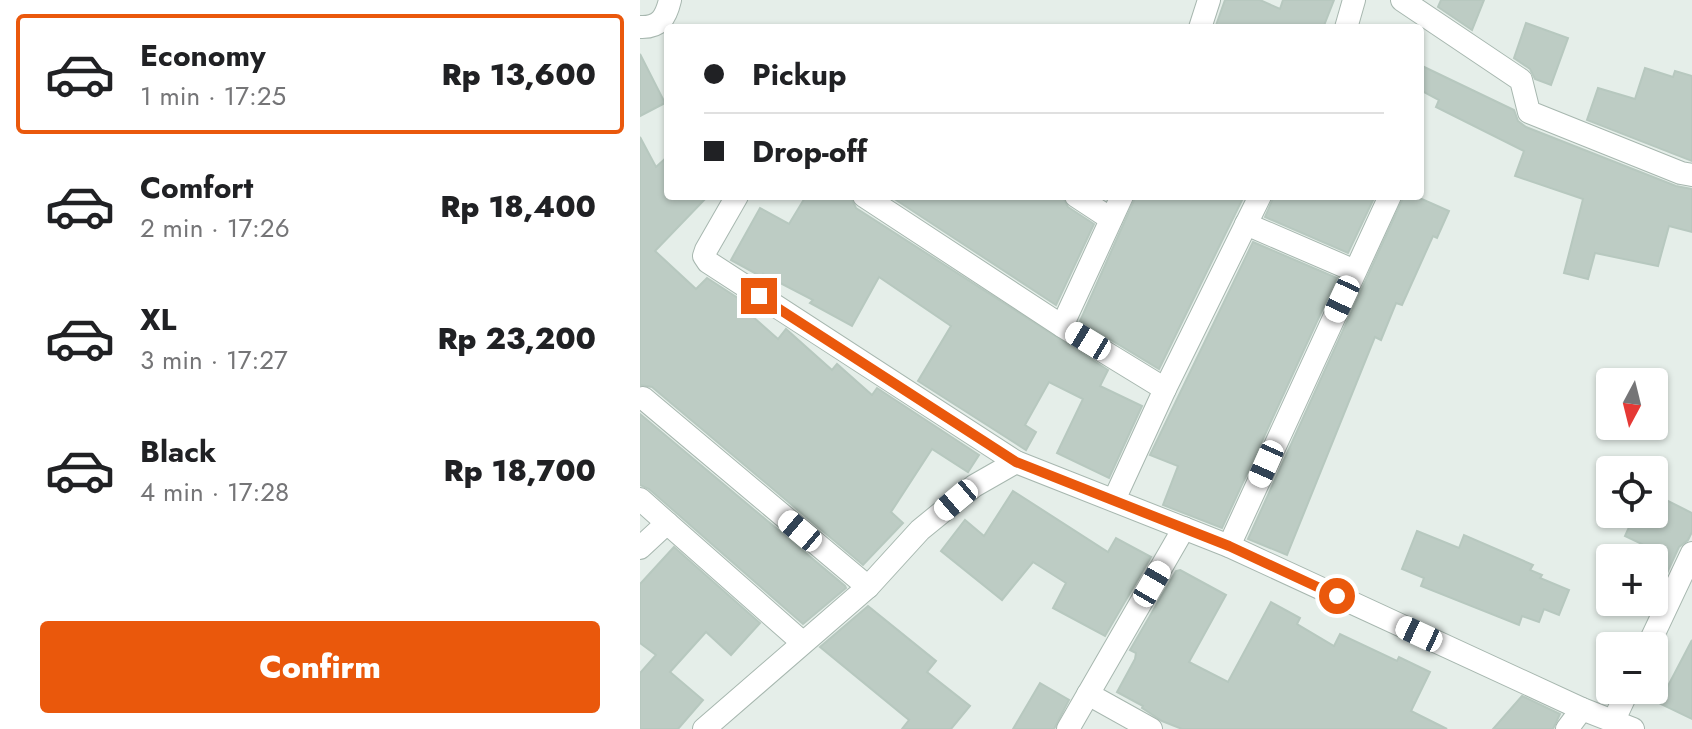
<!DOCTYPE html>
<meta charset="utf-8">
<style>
body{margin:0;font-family:Jost,sans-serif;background:#f6f6f6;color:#202124;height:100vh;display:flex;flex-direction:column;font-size:30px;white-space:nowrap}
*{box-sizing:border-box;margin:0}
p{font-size:26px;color:#757577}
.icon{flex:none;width:44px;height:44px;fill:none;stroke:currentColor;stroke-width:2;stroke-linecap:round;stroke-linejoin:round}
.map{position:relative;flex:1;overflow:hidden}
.details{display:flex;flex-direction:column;background:#fff;width:640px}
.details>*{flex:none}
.guide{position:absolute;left:24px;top:24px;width:760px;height:176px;border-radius:8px;box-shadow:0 2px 6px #0004;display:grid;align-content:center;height:176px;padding:0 40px;background:#fff}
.needle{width:52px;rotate:187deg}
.controls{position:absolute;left:956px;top:368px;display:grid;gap:16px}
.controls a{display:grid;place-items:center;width:72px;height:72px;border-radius:8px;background:#fff;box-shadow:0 2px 6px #0004;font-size:40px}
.end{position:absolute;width:36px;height:36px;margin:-18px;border:10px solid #ea580c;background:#fff;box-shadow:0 0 0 4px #fff}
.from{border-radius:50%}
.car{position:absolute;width:24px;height:48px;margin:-24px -12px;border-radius:10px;box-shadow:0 0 6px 2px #0007;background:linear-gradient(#fff 24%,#345 0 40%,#fff 0 76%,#345 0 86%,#fff 0)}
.guide b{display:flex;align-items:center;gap:28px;height:76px;font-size:30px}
.guide b+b{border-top:2px solid #e0e0e0}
.guide i{width:20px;height:20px;background:#202124}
ul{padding:14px 0 0;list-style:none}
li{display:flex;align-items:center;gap:24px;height:120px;margin:0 16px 12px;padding:0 24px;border:4px solid transparent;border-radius:8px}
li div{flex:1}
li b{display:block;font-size:30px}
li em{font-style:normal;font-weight:800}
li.current{border-color:#ea580c}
li>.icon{width:72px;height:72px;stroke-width:1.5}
.cta{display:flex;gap:16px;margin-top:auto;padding:16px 40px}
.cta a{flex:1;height:92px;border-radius:8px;background:#ea580c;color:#fff;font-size:32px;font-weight:800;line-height:92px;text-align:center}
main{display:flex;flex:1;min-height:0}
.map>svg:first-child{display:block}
.building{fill:#bdccc4;stroke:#b7c8bf;stroke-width:2}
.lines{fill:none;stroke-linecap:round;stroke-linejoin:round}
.street-casing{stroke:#a7b7af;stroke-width:24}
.street{stroke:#fff;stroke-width:22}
.route{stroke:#ea580c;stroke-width:10}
</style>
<main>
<section class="details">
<ul>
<li class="current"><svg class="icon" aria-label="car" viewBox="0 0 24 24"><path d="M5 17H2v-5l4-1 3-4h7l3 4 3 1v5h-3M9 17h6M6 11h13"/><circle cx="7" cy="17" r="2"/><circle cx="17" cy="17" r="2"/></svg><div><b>Economy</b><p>1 min · 17:25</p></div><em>Rp 13,600</em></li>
<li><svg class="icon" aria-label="car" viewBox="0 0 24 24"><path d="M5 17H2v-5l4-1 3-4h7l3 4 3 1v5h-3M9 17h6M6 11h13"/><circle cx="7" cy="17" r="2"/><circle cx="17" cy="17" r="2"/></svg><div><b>Comfort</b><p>2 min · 17:26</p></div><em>Rp 18,400</em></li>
<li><svg class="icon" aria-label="car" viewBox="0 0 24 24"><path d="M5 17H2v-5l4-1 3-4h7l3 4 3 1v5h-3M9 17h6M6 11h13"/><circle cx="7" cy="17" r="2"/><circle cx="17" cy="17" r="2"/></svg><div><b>XL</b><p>3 min · 17:27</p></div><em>Rp 23,200</em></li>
<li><svg class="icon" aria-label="car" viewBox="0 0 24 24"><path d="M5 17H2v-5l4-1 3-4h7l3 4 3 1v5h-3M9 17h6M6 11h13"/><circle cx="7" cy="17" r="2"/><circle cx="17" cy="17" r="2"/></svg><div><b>Black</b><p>4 min · 17:28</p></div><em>Rp 18,700</em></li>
</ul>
<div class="cta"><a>Confirm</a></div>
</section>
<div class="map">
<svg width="1052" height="729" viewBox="0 0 1052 729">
<rect width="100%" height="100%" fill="#e5eee9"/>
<!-- building -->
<g class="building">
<polygon points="585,0 620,0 640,9 643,0 694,0 683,28 575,28"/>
<polygon points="801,0 844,0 832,30 798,7"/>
<polygon points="886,23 928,38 911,85 895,79 890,69 874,58"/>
<polygon points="0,54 25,103 0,116"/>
<polygon points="780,65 874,110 878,121 886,127 1036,186 1052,189 1052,232 1029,226 1018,266 955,253 948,279 924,273 943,199 875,176 884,151 796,107 799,100 780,90"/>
<polygon points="1005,68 1033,77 1035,71 1052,76 1052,161 947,120 958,88 995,99"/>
<polygon points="0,137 16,167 28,156 28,196 68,196 15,251 56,289 67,278 107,304 103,308 138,339 146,329 192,370 197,364 232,395 237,388 339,455 328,472 292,449 251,512 263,523 223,565 12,387 0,385"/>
<polygon points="166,196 210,196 216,208 468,370 460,386 502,406 469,478 417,453 443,399 409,382 385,425 396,432 386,450 278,381 311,326 239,277 212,326 170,303 173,300 123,274 122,277 91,260 120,208 149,224"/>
<polygon points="250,196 422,196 428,207 454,224 416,305"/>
<polygon points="496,196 604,196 519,369 440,321"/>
<polygon points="634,196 735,196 708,253 625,217"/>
<polygon points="764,196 775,196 809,211 797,238 793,236 762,305 756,303 741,340 735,337 647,555 608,539"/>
<polygon points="613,242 697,278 582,528 523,505 538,466 510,455"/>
<polygon points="0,414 205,586 206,588 163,624 9,489 0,485"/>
<polygon points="373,491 468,552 476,538 511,557 465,636 413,608 426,583 393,562 362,600 301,551 325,520 344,536"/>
<polygon points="1014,494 1052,513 1052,532 1048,540 1039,547 1014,601 1014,558 996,558 1002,544 985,536 995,514 1014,514"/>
<polygon points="777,531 819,548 824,535 893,565 890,570 902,575 900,578 929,590 919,615 904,609 899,622 882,616 879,625 781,586 784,578 762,569"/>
<polygon points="34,547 120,623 91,655 66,632 30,672 63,700 38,729 0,729 0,673 16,655 0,643 0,584"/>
<polygon points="540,570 586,595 549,662 588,682 631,602 660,618 657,624 694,646 700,634 757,661 759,657 790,672 771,711 807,729 542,729 522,721 502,708 503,706 477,692 495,659 496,653 490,650 536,571"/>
<polygon points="228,606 296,661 287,672 330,706 311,729 262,729 269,720 180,647"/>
<polygon points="1052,640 1052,719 1019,703"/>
<polygon points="400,683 429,700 414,729 373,729"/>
<polygon points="882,696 920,714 913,729 853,729"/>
</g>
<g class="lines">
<!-- street casing -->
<g class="street-casing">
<g id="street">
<polyline points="762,0 881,80 889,112 1041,173 1052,175"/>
<path d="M0,27c20,1 26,-10 30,-27"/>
<polyline points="560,28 569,0"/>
<polyline points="706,28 714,0"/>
<polyline points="97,196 66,250 64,256 68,262 376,462"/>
<polyline points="224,196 422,326 525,389"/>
<polyline points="436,196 471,219"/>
<polyline points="606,224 715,271"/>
<polyline points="422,326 482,196"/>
<polyline points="3,398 228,587"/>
<polyline points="0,499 27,523"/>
<polyline points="474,500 525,389 620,196"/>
<polyline points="589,546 750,196"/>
<polyline points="0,548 27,523 162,642"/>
<polyline points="1008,646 1052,553"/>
<polyline points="448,694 511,729"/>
<polyline points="974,720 988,690"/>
<polyline points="64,729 228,587 280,530 334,486 376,462 589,546 942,709 993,729"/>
<polyline points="428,729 544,528"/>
<polyline points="927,729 942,709"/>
</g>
</g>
<!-- street -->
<use href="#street" class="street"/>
</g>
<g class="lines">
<!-- route -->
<polyline class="route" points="119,296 376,462 589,546 697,596"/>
</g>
</svg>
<div class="controls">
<a><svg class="needle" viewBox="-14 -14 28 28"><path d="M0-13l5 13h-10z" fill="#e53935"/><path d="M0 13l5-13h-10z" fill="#757577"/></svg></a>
<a><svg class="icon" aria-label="locate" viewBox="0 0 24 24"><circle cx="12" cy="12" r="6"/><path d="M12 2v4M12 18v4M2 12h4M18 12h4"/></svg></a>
<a>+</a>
<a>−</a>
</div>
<i class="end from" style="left:697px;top:596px"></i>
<i class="end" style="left:119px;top:296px"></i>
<i class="car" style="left:702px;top:299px;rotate:205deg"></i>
<i class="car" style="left:448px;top:341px;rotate:301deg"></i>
<i class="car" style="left:626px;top:464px;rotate:204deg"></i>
<i class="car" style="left:316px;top:500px;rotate:230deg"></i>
<i class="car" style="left:160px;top:531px;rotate:310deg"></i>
<i class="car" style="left:512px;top:584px;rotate:30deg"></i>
<i class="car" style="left:779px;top:634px;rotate:295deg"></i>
<div class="guide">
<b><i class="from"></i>Pickup</b>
<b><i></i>Drop-off</b>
</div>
</div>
</main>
